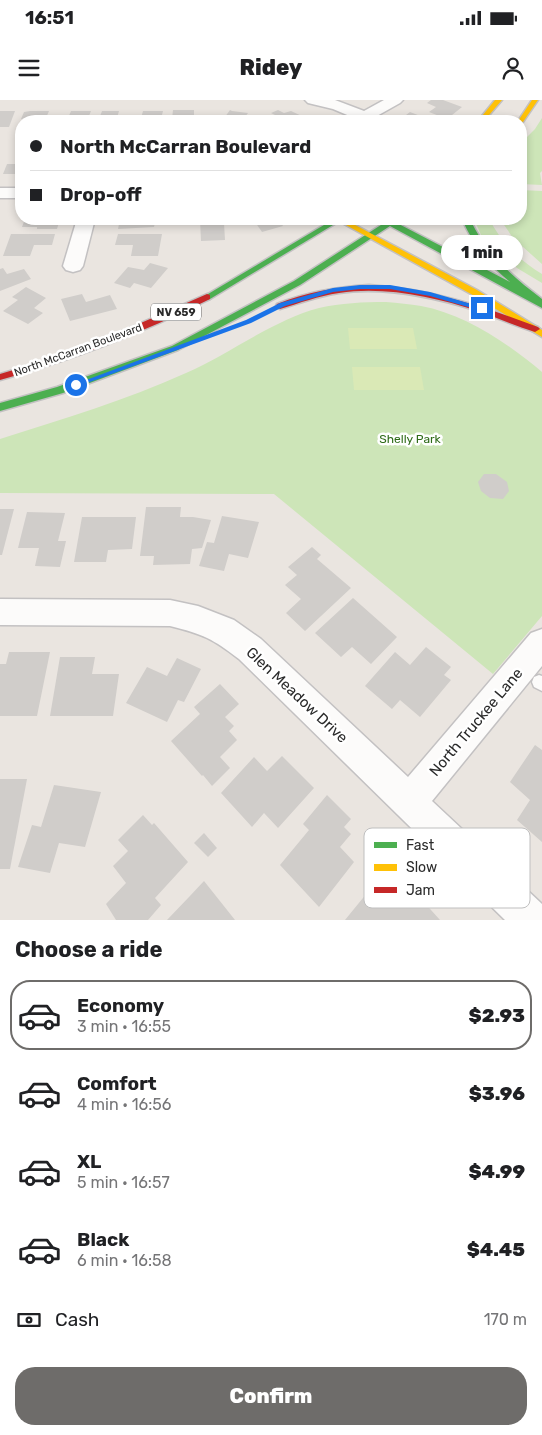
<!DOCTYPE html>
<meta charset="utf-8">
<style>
body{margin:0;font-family:Rubik,sans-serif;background:#f2f2f2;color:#202124;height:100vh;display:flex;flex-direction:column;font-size:19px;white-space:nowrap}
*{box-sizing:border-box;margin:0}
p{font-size:16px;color:#757577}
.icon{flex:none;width:28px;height:28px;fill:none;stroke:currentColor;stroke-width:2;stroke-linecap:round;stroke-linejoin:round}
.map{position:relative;height:820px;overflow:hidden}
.panel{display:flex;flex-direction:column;background:#fff;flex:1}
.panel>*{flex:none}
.guide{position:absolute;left:15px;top:15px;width:512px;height:110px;border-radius:20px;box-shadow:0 2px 8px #0003;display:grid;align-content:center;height:110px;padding:0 15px;background:#fff}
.end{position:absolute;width:22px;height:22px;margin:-11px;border:6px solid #1a73e8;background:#fff;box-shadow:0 0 0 2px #fff}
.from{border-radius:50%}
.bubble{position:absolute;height:35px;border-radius:18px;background:#fff;box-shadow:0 2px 8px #0003;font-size:16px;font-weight:800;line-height:35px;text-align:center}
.guide b{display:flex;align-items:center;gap:18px;height:48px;font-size:19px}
.guide b+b{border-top:1px solid #e0e0e0}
.guide i{width:12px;height:12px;background:#202124}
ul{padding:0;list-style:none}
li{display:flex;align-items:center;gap:15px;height:70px;margin:0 10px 8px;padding:0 5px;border:2px solid transparent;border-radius:20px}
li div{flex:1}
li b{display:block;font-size:19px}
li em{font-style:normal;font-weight:800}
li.current{border-color:#6e6c6a}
li>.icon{width:45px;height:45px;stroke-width:1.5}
h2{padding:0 15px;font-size:22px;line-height:60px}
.pay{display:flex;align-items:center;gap:12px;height:55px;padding:0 15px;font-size:19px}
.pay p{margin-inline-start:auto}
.button{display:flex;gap:10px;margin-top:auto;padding:10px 15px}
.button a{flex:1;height:58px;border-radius:20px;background:#6e6c6a;color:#fff;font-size:20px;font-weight:800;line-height:58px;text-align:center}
.status{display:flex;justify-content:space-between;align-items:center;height:35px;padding:0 25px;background:#fff;direction:ltr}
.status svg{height:14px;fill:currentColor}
header{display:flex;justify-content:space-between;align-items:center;height:65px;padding:0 15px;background:#fff;font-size:22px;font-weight:800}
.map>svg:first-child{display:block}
.green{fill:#cde5b8}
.pitch{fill:#dae9b6}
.building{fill:#d0cdca}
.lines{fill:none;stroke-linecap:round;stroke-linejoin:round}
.lane-casing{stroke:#c3c1c2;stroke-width:3}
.street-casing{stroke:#c3c1c2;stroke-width:3}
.fast-casing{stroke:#c3c1c2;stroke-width:3}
.slow-casing{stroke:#c3c1c2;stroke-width:3}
.jam-casing{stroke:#c3c1c2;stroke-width:3}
.lane{fill:#fcfbfa;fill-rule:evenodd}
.street{fill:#fcfbfa;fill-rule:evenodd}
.fast{fill:#4caf50;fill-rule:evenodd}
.slow{fill:#ffc107;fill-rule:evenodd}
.jam{fill:#c62828;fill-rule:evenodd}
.route{fill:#1a73e8}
.labels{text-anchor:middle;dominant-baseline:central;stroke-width:5;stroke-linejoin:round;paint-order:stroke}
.shield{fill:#fff;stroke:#6b6b6b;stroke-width:1}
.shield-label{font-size:11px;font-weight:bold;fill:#2b2b2b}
.far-street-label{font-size:11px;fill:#2b2b2b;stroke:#fff}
.park-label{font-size:12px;fill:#2e6b18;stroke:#fff}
.near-street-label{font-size:15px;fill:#2b2b2b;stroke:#fff}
.key{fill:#fff;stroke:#bfbfbf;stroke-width:1}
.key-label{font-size:14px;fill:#2b2b2b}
</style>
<div class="status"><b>16:51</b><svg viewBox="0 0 49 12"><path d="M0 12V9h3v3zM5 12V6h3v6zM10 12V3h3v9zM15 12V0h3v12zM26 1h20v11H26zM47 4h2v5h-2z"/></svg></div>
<header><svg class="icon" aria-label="menu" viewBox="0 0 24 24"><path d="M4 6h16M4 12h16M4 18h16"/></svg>Ridey<svg class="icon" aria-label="person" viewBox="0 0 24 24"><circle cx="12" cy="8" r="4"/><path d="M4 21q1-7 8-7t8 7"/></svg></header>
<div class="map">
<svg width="542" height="820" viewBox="0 0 542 820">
<rect width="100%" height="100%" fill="#eae5e0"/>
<!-- green -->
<g class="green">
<polygon points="542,18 542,71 540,73 542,85 521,84 521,43 535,29"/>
<polygon points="521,90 542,91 542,164 513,138 500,119 521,119"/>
<path d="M474,119h15c13,24 30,41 53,55v9l-25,-15 -32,-33h-4z"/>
<path d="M386,202c12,1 24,2 35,4 44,8 88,38 121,66v244l-49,58 -219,-180 -274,-1v-54c63,-20 126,-39 186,-66 42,-18 89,-54 133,-65 22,-5 44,-6 67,-6z"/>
</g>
<!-- pitch -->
<g class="pitch">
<polygon points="348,228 413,228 417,249 350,249"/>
<polygon points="352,267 420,267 424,290 354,290"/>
</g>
<!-- building -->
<g class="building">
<polygon points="431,0 443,0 462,7 447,19 429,12 436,7 427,3"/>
<polygon points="173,10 194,10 194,17 201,17 200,21 179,21 172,19"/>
<polygon points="230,10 232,11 248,13 242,21 222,21"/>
<polygon points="278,10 284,13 291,11 306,18 299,21 271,21 279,17 271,13"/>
<polygon points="0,11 15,11 9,27 0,27"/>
<polygon points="30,11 49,11 46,18 52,18 50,21 26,21 27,19 21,19 24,12"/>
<polygon points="71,11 91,11 87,21 62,21 63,18 68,18"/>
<polygon points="102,11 119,11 117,18 127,18 126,21 99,19"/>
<polygon points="143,11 163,11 161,19 155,19 154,21 135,21 136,18 141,18"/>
<polygon points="410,12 423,17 427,15 445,21 398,21"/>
<polygon points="7,64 21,64 21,74 3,74"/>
<polygon points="25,119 60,119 57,129 37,129 37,127 22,127"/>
<polygon points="120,119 164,119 164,123 155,123 154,127 118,129"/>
<polygon points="192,119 216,119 216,123 224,123 225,140 201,141 200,120 192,121"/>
<polygon points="253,119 278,119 283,126 262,132"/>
<polygon points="11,134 55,134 52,145 34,145 30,156 3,156"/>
<polygon points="118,134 162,134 158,156 131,156 133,145 115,145"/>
<polygon points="150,163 168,168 151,188 134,183 130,188 114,183 128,167 144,170"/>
<polygon points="3,168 7,174 24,169 31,179 0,191 0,169"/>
<polygon points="26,187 46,198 34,208 43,213 28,224 3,211 18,200 12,197"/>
<polygon points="82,194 86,202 110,195 117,209 70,221 61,199"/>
<polygon points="484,374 496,374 507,382 509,391 503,399 490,398 481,391 478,382"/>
<polygon points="146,407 181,407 180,417 193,417 211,420 202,448 192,449 190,464 153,465 154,456 140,456"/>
<polygon points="0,409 14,409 2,455 0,455"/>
<polygon points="27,412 65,413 58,441 66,441 60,467 35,466 39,448 18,448"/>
<polygon points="222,416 259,422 248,458 229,454 224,471 199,466 207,442 214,443"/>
<polygon points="82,417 136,417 132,449 108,450 106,462 74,462"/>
<polygon points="312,447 321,455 317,459 351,488 305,531 286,513 301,499 285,485 297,475 288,467"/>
<polygon points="353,498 397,537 371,564 352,547 341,557 315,533"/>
<polygon points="426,547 451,567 444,575 451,580 420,617 400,600 392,609 365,586 395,552 410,565"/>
<polygon points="9,552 50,552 37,616 0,616 0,564 6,564"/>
<polygon points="60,557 95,557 92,574 119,574 113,616 50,616"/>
<polygon points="177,558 201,569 184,602 178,600 167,622 126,603 147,567 167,576"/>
<polygon points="220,584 239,604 225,617 234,626 229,631 237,640 220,657 230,668 212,686 203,675 202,676 171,641 200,614 194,607"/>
<polygon points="535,645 542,650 542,742 517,720 530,700 510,682"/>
<polygon points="282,656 314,688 278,728 264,713 252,727 221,693 254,657 267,671"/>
<polygon points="0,679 27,679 10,769 0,769"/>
<polygon points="54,685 101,692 85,747 59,743 50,773 18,767 32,725 41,727"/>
<polygon points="327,695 351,719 344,727 351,734 340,747 354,762 319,807 280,765 309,730 303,724"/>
<polygon points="143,715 152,725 154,723 188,762 155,798 161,805 148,820 116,820 106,804 126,783 113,766 128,751 118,740"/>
<polygon points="204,733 217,748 208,757 194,743"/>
<polygon points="204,781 235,820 167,820 189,797"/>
<polygon points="376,782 400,807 413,790 440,820 345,820"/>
</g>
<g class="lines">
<!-- lane casing -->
<g class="lane-casing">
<polygon id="lane" points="539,575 542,576 542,591 534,587 532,582 534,577"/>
</g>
<!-- street casing -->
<g class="street-casing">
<g id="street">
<polygon points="305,0 335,0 364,11 384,0 403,0 400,3 368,21 349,21 352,17 333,9 308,3"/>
<rect x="0" y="88" width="21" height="10"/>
<polygon points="77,119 95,119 83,166 80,170 73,172 66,170 63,166"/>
<path d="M0,499l170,1 28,6 36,14 27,19 147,138 123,-144 11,-4v37l-110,135 110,103v16h-37l-266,-261c-26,-20 -36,-25 -69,-33l-170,-1z"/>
</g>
</g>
<!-- fast casing -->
<g class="fast-casing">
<g id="fast">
<polygon points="334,119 343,119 210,199 207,200 203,197"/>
<path d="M379,119h20l-4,3 115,60c-21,-17 -37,-37 -48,-63h8c16,35 42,57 72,80v9l-152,-82 -90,59 -122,65 -115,43 -63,18v-8l57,-16 115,-41 122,-65 90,-58z"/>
</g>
</g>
<!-- slow casing -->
<g class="slow-casing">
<g id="slow">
<polygon points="495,0 502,0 484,21 478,21"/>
<polygon points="532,0 538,0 523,22 518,21"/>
<polygon points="335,119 344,119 477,190 542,230 542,237 471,194"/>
</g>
</g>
<!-- jam casing -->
<g class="jam-casing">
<g id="jam">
<path d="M369,185c60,4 114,21 169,42l2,2 -5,3c-19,-6 -38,-14 -57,-21 -44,-14 -93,-25 -139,-18 -21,3 -39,10 -59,16l-4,-3 1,-2c30,-12 59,-17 92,-19z"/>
<path d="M207,194l3,1v4c-68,34 -137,61 -210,81v-6l50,-15 52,-19z"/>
</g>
</g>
<!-- lane -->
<use href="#lane" class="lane"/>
<!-- street -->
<use href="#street" class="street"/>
<!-- fast -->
<use href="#fast" class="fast"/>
<!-- slow -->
<use href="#slow" class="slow"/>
<!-- jam -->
<use href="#jam" class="jam"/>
</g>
<!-- route -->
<polygon class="route" points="360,185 390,185 430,192 485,208 482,211 430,196 390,189 360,189 333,192 285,206 251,223 79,286 73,285 246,220 280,203 333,188"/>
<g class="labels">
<!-- shield labels -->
<rect class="shield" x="151" y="203.5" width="50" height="17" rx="4"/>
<g class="shield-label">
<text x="176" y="212">NV 659</text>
</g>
<!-- far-street labels -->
<g class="far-street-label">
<text transform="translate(78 250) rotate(-20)">North McCarran Boulevard</text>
</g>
<!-- park labels -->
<g class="park-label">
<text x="410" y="339">Shelly Park</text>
</g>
<!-- near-street labels -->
<g class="near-street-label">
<text transform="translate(297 595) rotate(43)">Glen Meadow Drive</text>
<text transform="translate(476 622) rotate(-50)">North Truckee Lane</text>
</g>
</g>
<!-- legend -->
<rect x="364" y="728" width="166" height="80" rx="8" class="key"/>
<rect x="374" y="742" width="23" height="6" fill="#4caf50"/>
<rect x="374" y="764" width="23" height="7" fill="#ffc107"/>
<rect x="374" y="787" width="23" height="6" fill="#c62828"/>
<g class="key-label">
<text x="406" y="750">Fast</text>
<text x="406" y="772">Slow</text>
<text x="406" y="795">Jam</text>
</g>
</svg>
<i class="end from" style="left:76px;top:285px"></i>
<i class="end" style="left:482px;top:208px"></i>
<div class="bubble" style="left:441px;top:135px;width:82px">1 min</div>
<div class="guide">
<b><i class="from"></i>North McCarran Boulevard</b>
<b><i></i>Drop-off</b>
</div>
</div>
<section class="panel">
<h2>Choose a ride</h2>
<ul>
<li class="current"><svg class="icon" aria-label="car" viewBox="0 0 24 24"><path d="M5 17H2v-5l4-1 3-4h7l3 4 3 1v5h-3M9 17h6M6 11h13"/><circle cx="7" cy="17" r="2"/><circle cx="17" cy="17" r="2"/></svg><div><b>Economy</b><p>3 min · 16:55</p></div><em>$2.93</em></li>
<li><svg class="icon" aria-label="car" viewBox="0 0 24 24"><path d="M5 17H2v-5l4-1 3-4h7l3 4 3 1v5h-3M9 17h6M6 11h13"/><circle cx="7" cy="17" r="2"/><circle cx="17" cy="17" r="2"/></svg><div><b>Comfort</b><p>4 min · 16:56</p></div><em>$3.96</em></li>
<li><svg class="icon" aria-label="car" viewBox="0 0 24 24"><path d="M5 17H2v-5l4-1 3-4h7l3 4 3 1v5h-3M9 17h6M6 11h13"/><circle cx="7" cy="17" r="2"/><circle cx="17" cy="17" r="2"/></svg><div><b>XL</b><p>5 min · 16:57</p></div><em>$4.99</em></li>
<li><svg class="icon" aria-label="car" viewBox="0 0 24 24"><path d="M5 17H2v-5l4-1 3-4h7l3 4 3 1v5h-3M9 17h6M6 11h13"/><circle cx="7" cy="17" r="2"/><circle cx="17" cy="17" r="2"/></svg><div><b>Black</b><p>6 min · 16:58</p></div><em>$4.45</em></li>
</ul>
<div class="pay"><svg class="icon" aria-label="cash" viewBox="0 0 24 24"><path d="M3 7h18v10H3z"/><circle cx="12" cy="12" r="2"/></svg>Cash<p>170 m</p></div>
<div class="button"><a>Confirm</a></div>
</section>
